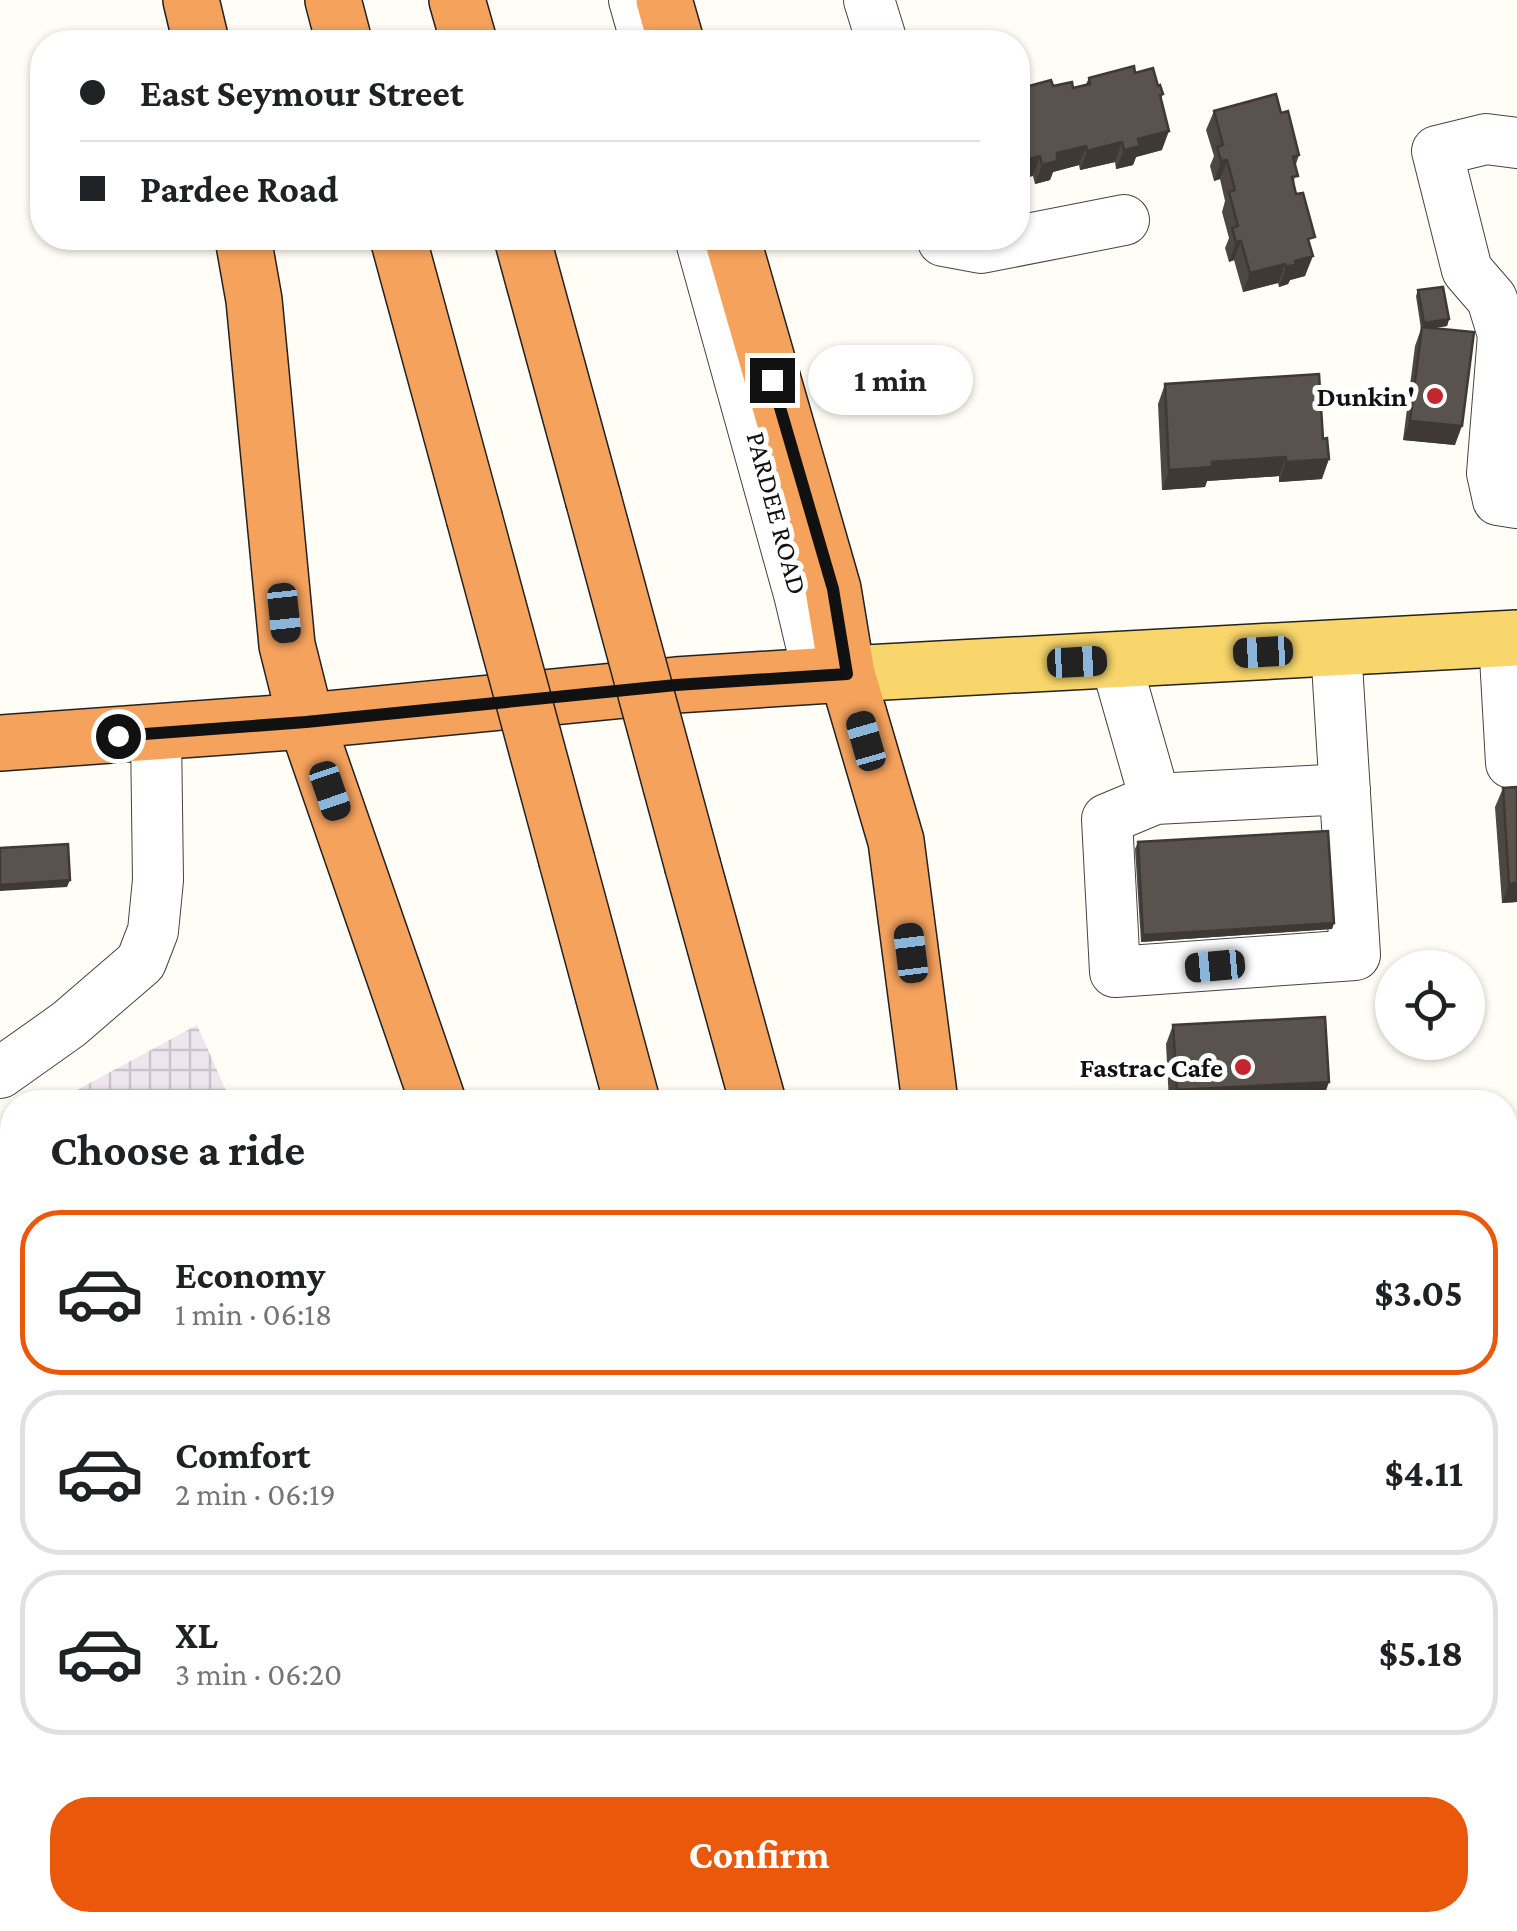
<!DOCTYPE html>
<meta charset="utf-8">
<style>
body{margin:0;font-family:"Crimson Pro",serif;background:#f6f6f6;color:#202124;height:100vh;display:flex;flex-direction:column;font-size:38px;white-space:nowrap}
*{box-sizing:border-box;margin:0}
p{font-size:32px;color:#757577}
.icon{flex:none;width:55px;height:55px;fill:none;stroke:currentColor;stroke-width:2;stroke-linecap:round;stroke-linejoin:round}
.map{position:relative;flex:1;overflow:hidden}
.panel{position:absolute;left:0px;top:1090px;width:1518px;height:842px;display:flex;flex-direction:column;background:#fff;border-radius:40px 40px 0 0;box-shadow:0 2px 8px #0004}
.panel>*{flex:none}
.banner{position:absolute;left:30px;top:30px;width:1000px;height:220px;border-radius:40px;box-shadow:0 2px 8px #0004;display:grid;align-content:center;height:220px;padding:0 50px;background:#fff}
.controls{position:absolute;left:1375px;top:950px;display:grid;gap:20px}
.controls a{display:grid;place-items:center;width:110px;height:110px;border-radius:50%;background:#fff;box-shadow:0 2px 8px #0004;font-size:50px}
.end{position:absolute;width:45px;height:45px;margin:-22px;border:12px solid #111;background:#fff;box-shadow:0 0 0 5px #fff}
.from{border-radius:50%}
.bubble{position:absolute;height:70px;border-radius:35px;background:#fff;box-shadow:0 2px 8px #0004;font-size:32px;font-weight:700;line-height:70px;text-align:center}
.car{position:absolute;width:30px;height:60px;margin:-30px -15px;border-radius:12px;box-shadow:0 0 8px 2px #0007;background:linear-gradient(#222 24%,#8ab4d8 0 40%,#222 0 76%,#8ab4d8 0 86%,#222 0)}
.banner b{display:flex;align-items:center;gap:35px;height:95px;font-size:38px}
.banner b+b{border-top:2px solid #e0e0e0}
.banner i{width:25px;height:25px;background:#202124}
ul{padding:0;list-style:none}
li{display:flex;align-items:center;gap:30px;height:165px;margin:0 20px 15px;padding:0 30px;border:5px solid #e0e0e0;border-radius:40px}
li div{flex:1}
li b{display:block;font-size:38px}
li em{font-style:normal;font-weight:700}
li.on{border-color:#ea580c}
li>.icon{width:90px;height:90px;stroke-width:1.5}
h2{padding:0 50px;font-size:45px;line-height:120px}
.button{display:flex;gap:20px;margin-top:auto;padding:20px 50px}
.button a{flex:1;height:115px;border-radius:40px;background:#ea580c;color:#fff;font-size:40px;font-weight:700;line-height:115px;text-align:center}
.map>svg:first-child{display:block}
.industrial{fill:url(#industrial-grid)}
.lines{fill:none;stroke-linecap:round;stroke-linejoin:round}
.stream{stroke:#3f96cf;stroke-width:10}
.minor-casing{stroke:#444;stroke-width:52}
.major-casing{stroke:#222;stroke-width:58}
.highway-casing{stroke:#222;stroke-width:58}
.minor{stroke:#fff;stroke-width:50}
.major{stroke:#f9d66b;stroke-width:55}
.highway{stroke:#f5a25d;stroke-width:55}
.highway-bridge-casing{stroke:#222;stroke-width:58;stroke-linecap:butt}
.highway-bridge{stroke:#f5a25d;stroke-width:55}
.wall{fill:#4d4742}
.shaded-wall{fill:#3f3936}
.building{fill:#5a524d;stroke:#3f3936;stroke-width:2.5}
.route{stroke:#111;stroke-width:12}
.poi-dot{fill:#c4262e;stroke:#fff;stroke-width:4}
.labels{text-anchor:middle;dominant-baseline:central;stroke-width:10;stroke-linejoin:round;paint-order:stroke}
.poi-label{font-size:28px;font-weight:bold;fill:#111;stroke:#fff;text-anchor:end}
.street-label{font-size:28px;fill:#111;stroke:#fff}
</style>
<div class="map">
<svg width="1517" height="1931" viewBox="0 0 1517 1931">
<defs>
<pattern id="industrial-grid" width="8" height="8" patternUnits="userSpaceOnUse" patternTransform="scale(2.5)"><rect width="8" height="8" fill="#eee6ef"/><path d="M0 4h8M4 0v8" fill="none" stroke="#cbc4cc"/></pattern>
</defs>
<rect width="100%" height="100%" fill="#fffdf5"/>
<!-- industrial -->
<g class="industrial">
<polygon points="197,1025 231,1102 55,1102"/>
<polygon points="12,1126 12,1448 0,1420 0,1132"/>
<polygon points="179,1920 493,1920 495,1931 183,1931"/>
</g>
<g class="lines">
<!-- stream -->
<g class="stream">
<polyline points="0,1792 12,1785"/>
<polyline points="642,1920 647,1931"/>
</g>
<!-- minor casing -->
<g class="minor-casing">
<g id="minor">
<polyline points="634,0 646,42"/>
<polyline points="869,0 882,42"/>
<polyline points="1517,143 1486,139 1437,151 1467,270 1492,299 1503,335 1492,473 1498,500 1517,503"/>
<polyline points="700,238 799,594 818,674"/>
<polyline points="942,238 943,241 981,248 1124,220"/>
<polyline points="1504,639 1511,763 1517,763"/>
<polyline points="1336,648 1355,955 1115,972 1107,819 1155,799 1345,789"/>
<polyline points="1115,659 1155,799"/>
<polyline points="0,1073 69,1024 141,962 153,931 158,880 156,734"/>
<polyline points="0,1316 12,1339"/>
<polyline points="0,1680 12,1675"/>
</g>
</g>
<!-- major casing -->
<g class="major-casing">
<polyline id="major" points="847,674 1517,638"/>
</g>
<!-- highway casing -->
<g class="highway-casing">
<g id="highway">
<polyline points="191,0 201,42"/>
<polyline points="333,0 344,42"/>
<polyline points="457,0 469,42"/>
<polyline points="664,0 676,42"/>
<polyline points="243,238 254,300 287,645 306,721 438,1102"/>
<polyline points="398,238 474,517"/>
<polyline points="522,238 593,498"/>
<polyline points="732,238 833,589 847,674 896,841 930,1102"/>
<polyline points="0,743 306,721 676,685 847,674"/>
<polyline points="567,861 632,1102"/>
<polyline points="693,867 758,1102"/>
<polyline points="762,1920 768,1931"/>
<polyline points="858,1920 862,1931"/>
<polyline points="982,1920 985,1931"/>
<polyline points="1061,1920 1063,1931"/>
</g>
</g>
<!-- minor -->
<use href="#minor" class="minor"/>
<!-- major -->
<use href="#major" class="major"/>
<!-- highway -->
<use href="#highway" class="highway"/>
<!-- highway-bridge casing -->
<g class="highway-bridge-casing">
<g id="highway-bridge">
<polyline points="593,498 693,867"/>
<polyline points="474,517 567,861"/>
</g>
</g>
<!-- highway-bridge -->
<use href="#highway-bridge" class="highway-bridge"/>
</g>
<!-- wall -->
<g class="wall">
<polygon points="1135,73 1158,86 1163,94 1161,99 1162,150 1136,157 1133,165 1116,169 1115,162 1080,170 1079,165 1053,172 1050,180 1035,184 1033,176 1053,86 1073,88 1086,84 1089,78"/>
<polygon points="1214,111 1281,113 1299,155 1295,167 1294,186 1310,249 1305,276 1290,280 1288,284 1279,287 1278,283 1243,292 1234,260 1229,262 1225,248 1229,238 1222,212 1225,201 1220,179 1214,181 1210,166 1214,156 1206,130"/>
<polygon points="1418,290 1449,319 1447,326 1433,328 1455,445 1403,440 1415,346 1421,329 1416,296"/>
<polygon points="1165,384 1322,479 1279,482 1279,476 1207,481 1205,487 1162,490 1158,404"/>
<polygon points="1517,787 1517,902 1502,903 1495,807 1503,788"/>
<polygon points="1138,842 1334,923 1332,929 1141,942 1135,849"/>
<polygon points="1173,1025 1322,1102 1169,1102 1166,1044"/>
<polygon points="298,1920 471,1920 473,1931 300,1931"/>
</g>
<!-- shaded-wall -->
<g class="shaded-wall">
<polygon points="1169,131 1162,150 1136,157 1133,165 1116,169 1124,150 1138,139"/>
<polygon points="1122,142 1115,162 1080,170 1087,151"/>
<polygon points="1086,146 1079,165 1053,172 1050,180 1035,184 1042,165 1057,153"/>
<polygon points="1040,156 1033,176 1018,180 1018,162"/>
<polygon points="1227,160 1220,179 1214,181 1221,161"/>
<polygon points="1241,241 1234,260 1229,262 1236,242"/>
<polygon points="1313,256 1305,276 1290,280 1288,284 1279,287 1286,267 1295,261"/>
<polygon points="1285,264 1278,283 1243,292 1250,273"/>
<polygon points="1449,319 1447,326 1421,330 1424,323"/>
<polygon points="1410,421 1462,426 1455,445 1403,440"/>
<polygon points="1286,457 1279,476 1207,481 1205,487 1162,490 1169,470 1212,462"/>
<polygon points="1329,459 1322,479 1279,482 1286,462"/>
<polygon points="70,880 67,887 0,891 0,885"/>
<polygon points="1517,883 1517,902 1502,903 1509,884"/>
<polygon points="1334,923 1332,929 1141,942 1143,935"/>
<polygon points="1329,1082 1322,1102 1172,1102 1177,1090"/>
</g>
<!-- building -->
<g class="building">
<polygon points="1134,66 1135,73 1153,68 1158,86 1160,85 1163,94 1160,95 1169,131 1138,139 1140,146 1124,150 1122,142 1087,151 1086,146 1057,153 1057,161 1042,165 1040,156 1018,162 1018,89 1051,80 1053,86 1072,82 1073,88 1090,84 1089,78"/>
<polygon points="1276,94 1281,113 1288,111 1299,155 1293,157 1298,176 1292,177 1296,194 1303,193 1315,237 1308,239 1313,256 1295,261 1296,264 1286,267 1285,264 1250,273 1241,241 1236,242 1232,228 1238,226 1229,192 1235,190 1227,160 1221,161 1217,147 1223,145 1214,111"/>
<polygon points="1443,287 1449,319 1424,323 1418,290"/>
<polygon points="1422,327 1474,332 1462,426 1410,421"/>
<polygon points="1319,374 1323,439 1327,438 1329,459 1286,462 1286,457 1212,462 1212,467 1169,470 1165,384"/>
<polygon points="1517,787 1517,883 1509,884 1503,788"/>
<polygon points="1328,831 1334,923 1143,935 1138,842"/>
<polygon points="68,844 70,880 0,885 0,848"/>
<polygon points="1325,1017 1329,1082 1177,1090 1173,1025"/>
<polygon points="312,1920 471,1920 473,1931 315,1931"/>
</g>
<g class="lines">
<!-- route -->
<polyline class="route" points="118,736 306,722 676,685 847,674 833,589 772,380"/>
</g>
<!-- markers -->
<g class="poi-dot">
<circle cx="1435" cy="396" r="10"/>
<circle cx="1243" cy="1067" r="10"/>
</g>
<g class="labels">
<!-- poi labels -->
<g class="poi-label">
<text x="1415" y="396">Dunkin'</text>
<text x="1223" y="1067">Fastrac Cafe</text>
</g>
<!-- street labels -->
<g class="street-label">
<text transform="translate(777 513) rotate(75)">PARDEE ROAD</text>
</g>
</g>
</svg>
<div class="controls">
<a><svg class="icon" aria-label="locate" viewBox="0 0 24 24"><circle cx="12" cy="12" r="6"/><path d="M12 2v4M12 18v4M2 12h4M18 12h4"/></svg></a>
</div>
<i class="end from" style="left:118px;top:736px"></i>
<i class="end" style="left:772px;top:380px"></i>
<div class="bubble" style="left:808px;top:345px;width:165px">1 min</div>
<i class="car" style="left:284px;top:613px;rotate:174deg"></i>
<i class="car" style="left:1263px;top:652px;rotate:267deg"></i>
<i class="car" style="left:1077px;top:662px;rotate:87deg"></i>
<i class="car" style="left:866px;top:741px;rotate:344deg"></i>
<i class="car" style="left:330px;top:791px;rotate:161deg"></i>
<i class="car" style="left:911px;top:953px;rotate:353deg"></i>
<i class="car" style="left:1215px;top:966px;rotate:265deg"></i>
<div class="banner">
<b><i class="from"></i>East Seymour Street</b>
<b><i></i>Pardee Road</b>
</div>
<section class="panel">
<h2>Choose a ride</h2>
<ul>
<li class="on"><svg class="icon" aria-label="car" viewBox="0 0 24 24"><path d="M5 17H2v-5l4-1 3-4h7l3 4 3 1v5h-3M9 17h6M6 11h13"/><circle cx="7" cy="17" r="2"/><circle cx="17" cy="17" r="2"/></svg><div><b>Economy</b><p>1 min · 06:18</p></div><em>$3.05</em></li>
<li><svg class="icon" aria-label="car" viewBox="0 0 24 24"><path d="M5 17H2v-5l4-1 3-4h7l3 4 3 1v5h-3M9 17h6M6 11h13"/><circle cx="7" cy="17" r="2"/><circle cx="17" cy="17" r="2"/></svg><div><b>Comfort</b><p>2 min · 06:19</p></div><em>$4.11</em></li>
<li><svg class="icon" aria-label="car" viewBox="0 0 24 24"><path d="M5 17H2v-5l4-1 3-4h7l3 4 3 1v5h-3M9 17h6M6 11h13"/><circle cx="7" cy="17" r="2"/><circle cx="17" cy="17" r="2"/></svg><div><b>XL</b><p>3 min · 06:20</p></div><em>$5.18</em></li>
</ul>
<div class="button"><a>Confirm</a></div>
</section>
</div>
